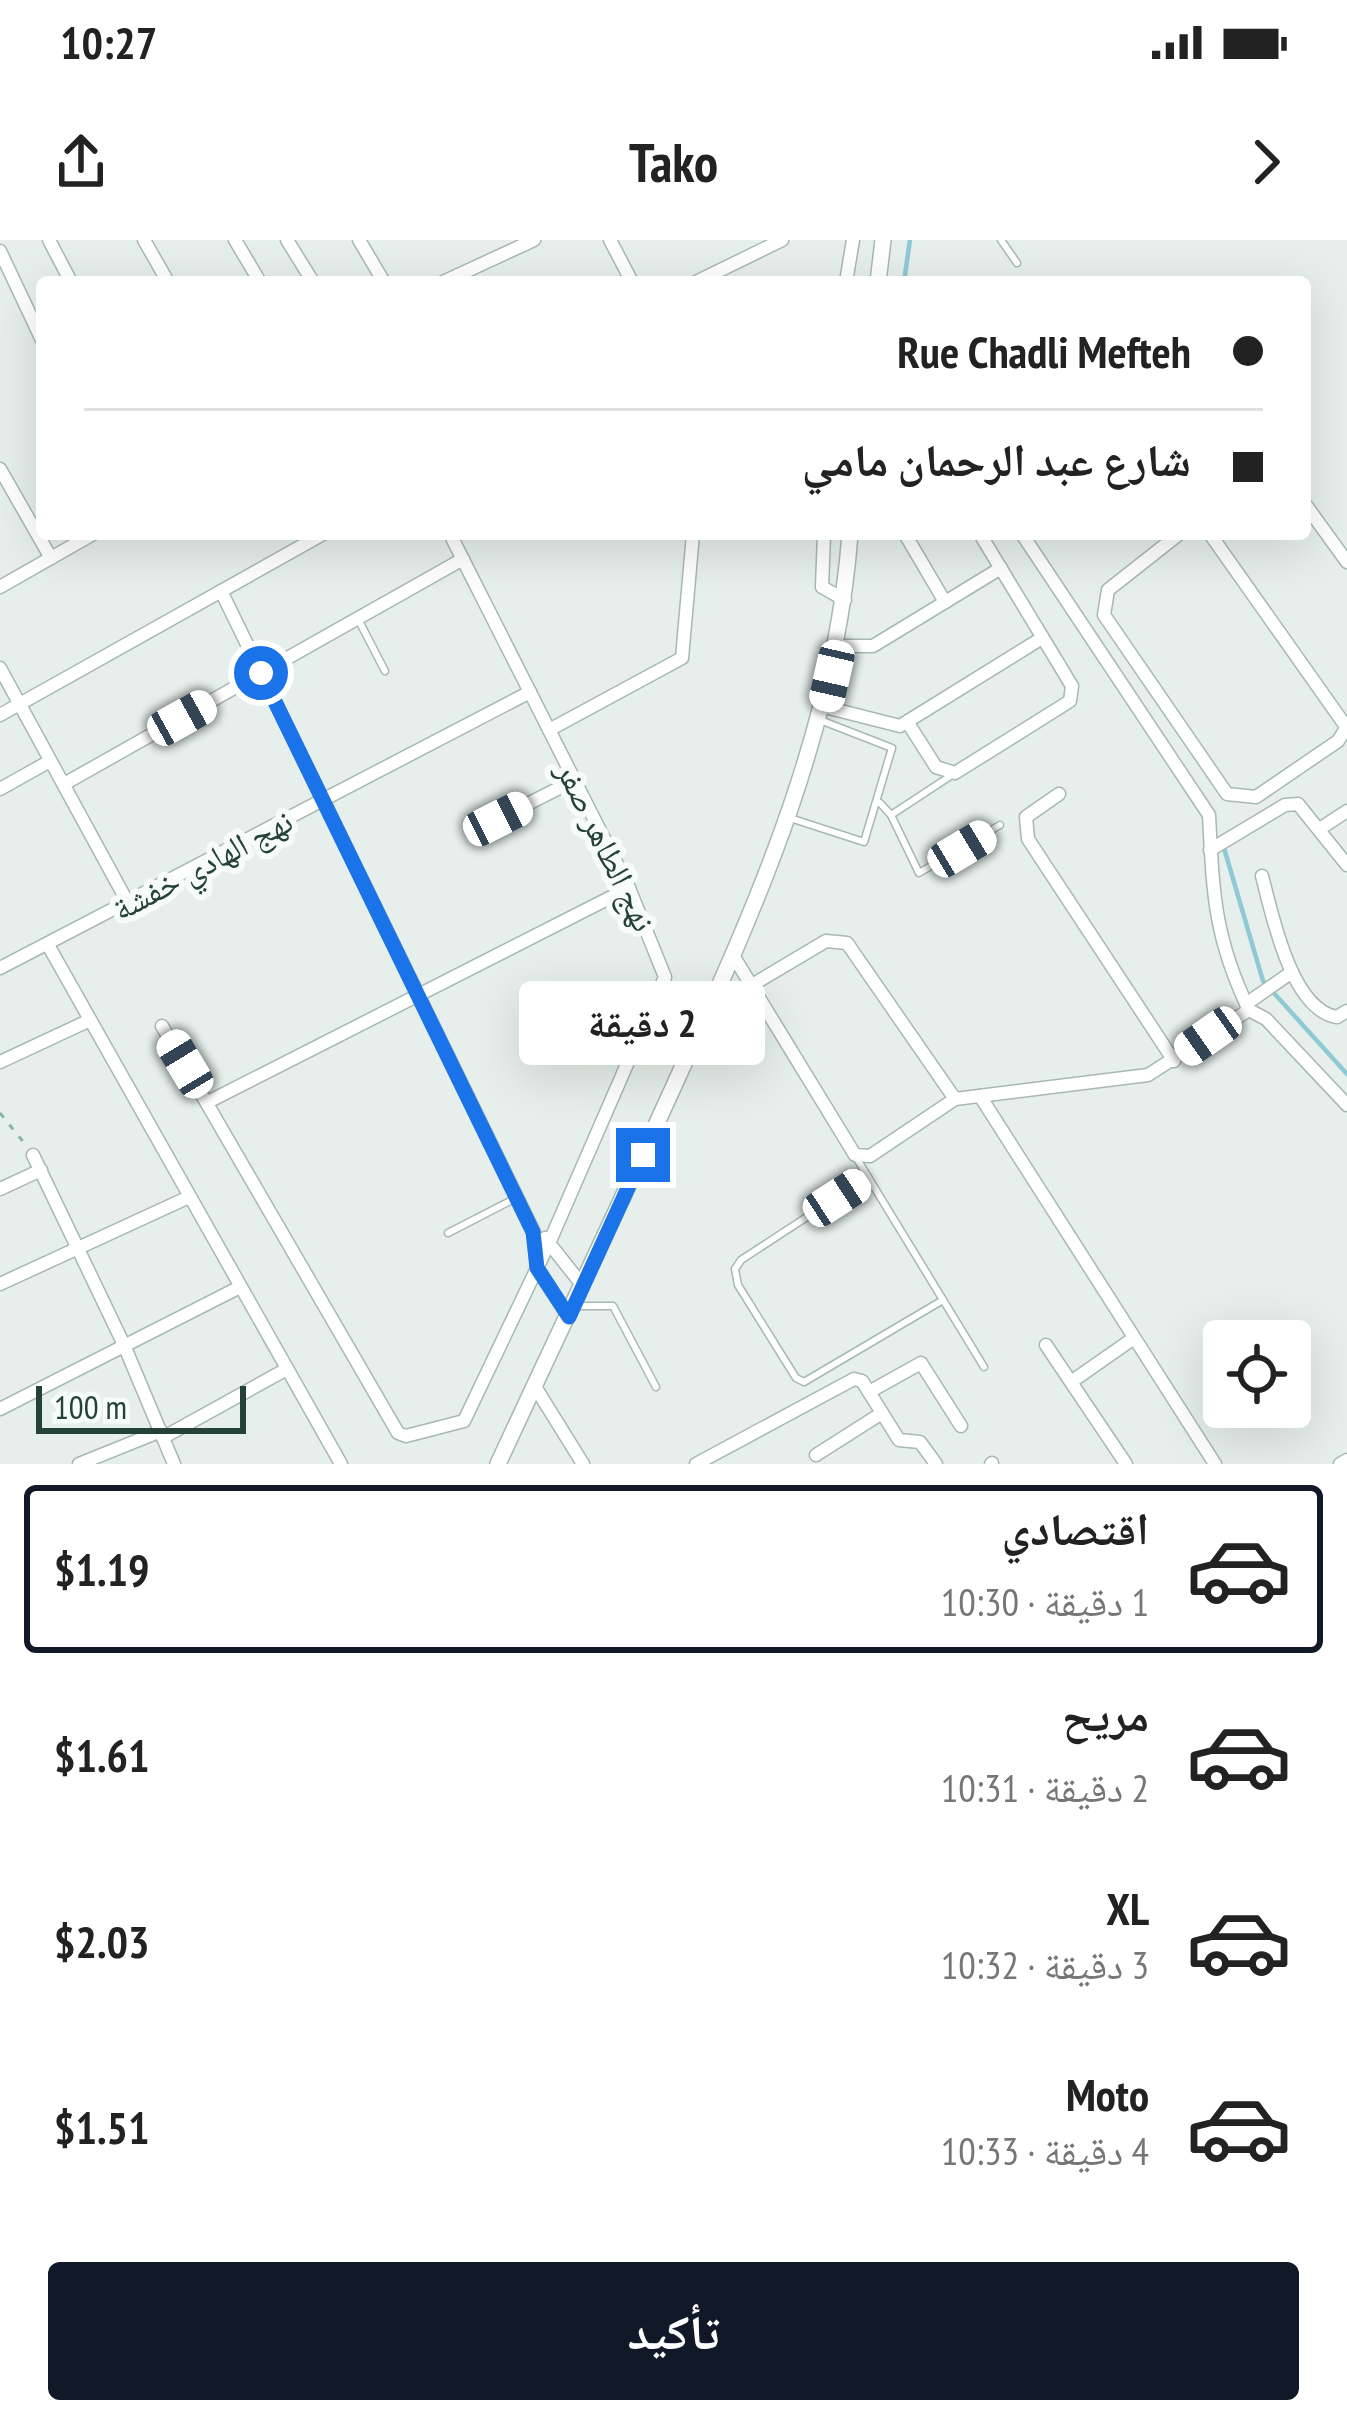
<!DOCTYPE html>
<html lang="ar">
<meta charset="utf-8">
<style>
body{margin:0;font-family:"PT Sans Narrow","Noto Naskh Arabic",sans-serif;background:#f2f2f2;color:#222;direction:rtl;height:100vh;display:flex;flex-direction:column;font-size:45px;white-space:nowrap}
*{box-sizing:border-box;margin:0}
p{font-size:39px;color:#767676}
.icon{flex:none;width:66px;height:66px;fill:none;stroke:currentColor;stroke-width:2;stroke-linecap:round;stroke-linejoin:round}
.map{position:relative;height:1224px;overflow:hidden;direction:ltr}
.side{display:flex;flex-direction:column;background:#fff;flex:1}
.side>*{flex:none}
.hud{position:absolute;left:36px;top:36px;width:1275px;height:264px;border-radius:12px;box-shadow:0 12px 48px #0002;direction:rtl;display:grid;align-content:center;height:264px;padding:0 48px;background:#fff}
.tools{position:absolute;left:1203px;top:1080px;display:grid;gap:24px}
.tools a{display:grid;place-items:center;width:108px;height:108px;border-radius:12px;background:#fff;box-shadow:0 12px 48px #0002;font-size:60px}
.scale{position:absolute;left:36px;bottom:30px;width:210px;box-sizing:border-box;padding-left:12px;border:6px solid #24423a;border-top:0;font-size:33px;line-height:42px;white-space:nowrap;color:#24423a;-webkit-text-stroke:9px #f7fbf9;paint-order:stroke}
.end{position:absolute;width:54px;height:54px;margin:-27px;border:15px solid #1a73e8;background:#fff;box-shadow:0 0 0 6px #fff}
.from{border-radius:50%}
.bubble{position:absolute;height:84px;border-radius:12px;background:#fff;box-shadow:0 12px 48px #0002;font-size:39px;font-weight:700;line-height:84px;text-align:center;direction:rtl}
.car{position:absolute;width:36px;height:72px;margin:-36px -18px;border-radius:15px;box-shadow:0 0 9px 3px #0007;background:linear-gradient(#fff 24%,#345 0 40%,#fff 0 76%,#345 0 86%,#fff 0)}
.hud b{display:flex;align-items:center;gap:42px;height:114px;font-size:45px}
.hud b+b{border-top:3px solid #e0e0e0}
.hud i{width:30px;height:30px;background:#222}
ul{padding:21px 0 0;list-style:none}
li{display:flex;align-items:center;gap:36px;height:168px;margin:0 24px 18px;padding:0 24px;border:6px solid transparent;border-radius:12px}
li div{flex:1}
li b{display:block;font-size:45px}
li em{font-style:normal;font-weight:700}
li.current{border-color:#111827}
li>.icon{width:108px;height:108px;stroke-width:1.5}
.primary-button{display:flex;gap:24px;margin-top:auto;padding:24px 48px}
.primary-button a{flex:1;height:138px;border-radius:12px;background:#111827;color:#fff;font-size:48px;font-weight:700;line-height:138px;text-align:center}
.status{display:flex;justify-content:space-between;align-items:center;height:84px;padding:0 60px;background:#fff;direction:ltr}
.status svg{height:33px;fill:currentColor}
header{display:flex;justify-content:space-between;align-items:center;height:156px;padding:0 48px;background:#fff;font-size:54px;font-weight:700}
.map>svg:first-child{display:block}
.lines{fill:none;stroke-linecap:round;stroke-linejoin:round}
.stream{stroke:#8ec9d4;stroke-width:4.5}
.service-casing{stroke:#a8b8b2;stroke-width:9}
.minor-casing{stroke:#a8b8b2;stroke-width:15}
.tertiary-casing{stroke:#a8b8b2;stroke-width:18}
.path{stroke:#86b3a5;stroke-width:3;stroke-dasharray:6 9;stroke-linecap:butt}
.service{stroke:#fff;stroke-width:6}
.minor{stroke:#fff;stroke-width:12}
.tertiary{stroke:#fff;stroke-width:15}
.route{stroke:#1a73e8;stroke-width:15}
.labels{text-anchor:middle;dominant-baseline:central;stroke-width:12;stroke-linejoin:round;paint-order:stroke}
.street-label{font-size:33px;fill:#24423a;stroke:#f7fbf9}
</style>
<div class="status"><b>10:27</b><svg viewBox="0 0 49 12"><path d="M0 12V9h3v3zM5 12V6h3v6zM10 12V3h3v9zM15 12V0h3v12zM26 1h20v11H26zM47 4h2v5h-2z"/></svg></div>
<header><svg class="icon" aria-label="forward" viewBox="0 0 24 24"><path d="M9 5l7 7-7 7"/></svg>Tako<svg class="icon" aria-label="share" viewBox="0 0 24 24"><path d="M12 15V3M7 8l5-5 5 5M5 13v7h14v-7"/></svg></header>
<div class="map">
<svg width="1347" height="1224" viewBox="0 0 1347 1224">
<rect width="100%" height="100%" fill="#e6efeb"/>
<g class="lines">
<!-- stream -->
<g class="stream">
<polyline points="904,42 910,0"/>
<polyline points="1224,608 1263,741 1347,834"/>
</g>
<!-- service casing -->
<g class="service-casing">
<g id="service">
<polyline points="1001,0 1017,23"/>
<polyline points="358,379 385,431"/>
<polyline points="880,563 891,575 955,533"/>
<polyline points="891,575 919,633 1000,585"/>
<polyline points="790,578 864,602 892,508 820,480"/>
<polyline points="857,919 984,1127"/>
<polyline points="868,937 741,1020 735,1029 738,1045 796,1138 804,1142 943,1060"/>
<polyline points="448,993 514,959"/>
<polyline points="574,1066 613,1066 656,1147"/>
</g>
</g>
<!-- minor casing -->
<g class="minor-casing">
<g id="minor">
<polyline points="49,0 71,42"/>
<polyline points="144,0 168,42"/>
<polyline points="235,0 260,42"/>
<polyline points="287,0 313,42"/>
<polyline points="359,0 384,42"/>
<polyline points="610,0 632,42"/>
<polyline points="0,11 42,100"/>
<polyline points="443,42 534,0"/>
<polyline points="696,42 782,0"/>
<polyline points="846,42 853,0"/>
<polyline points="0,229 51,318"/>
<polyline points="1305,264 1347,322"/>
<polyline points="824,294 822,347 845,360"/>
<polyline points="905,294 945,362"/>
<path d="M1022,294l187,281c4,78 5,122 40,195"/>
<polyline points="1179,294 1108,350 1104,375 1227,554 1256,557 1338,501 1347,487"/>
<polyline points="1210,294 1347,488"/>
<polyline points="0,347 93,294"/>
<polyline points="221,351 534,992 537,1028 569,1077"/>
<polyline points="838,406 873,406 1001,328"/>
<polyline points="0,428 128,663"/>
<polyline points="825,467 900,486 1042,398"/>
<polyline points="0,475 323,294"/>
<polyline points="908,483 936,527 955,533 1070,461 1072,446 980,294"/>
<polyline points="549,490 682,418 693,294"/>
<polyline points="64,544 463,319"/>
<polyline points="0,549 50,521"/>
<polyline points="1059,554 1026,577 1028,599 1174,821"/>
<polyline points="498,579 575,540"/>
<polyline points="1321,588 1347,571"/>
<polyline points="1210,610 1285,565 1298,564 1347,625"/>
<path d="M1262,636c10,38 29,134 75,141l10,-6"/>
<polyline points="48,705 341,1224"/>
<polyline points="734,717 855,915 870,916 955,859 1148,835 1249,770 1266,779 1347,865"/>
<polyline points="0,728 530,452"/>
<polyline points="752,745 826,701 847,703 955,859"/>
<polyline points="1246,764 1292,732"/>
<polyline points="162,786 398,1193 406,1196 464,1181 550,1001 665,737 629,648 450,294"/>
<polyline points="0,822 88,781"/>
<polyline points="980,856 1215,1224"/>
<polyline points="208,862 629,648"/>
<polyline points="33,915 124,1105 174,1224"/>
<polyline points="0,949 41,930"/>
<polyline points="545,998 583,1046"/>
<polyline points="0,1044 189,957"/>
<polyline points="1046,1105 1126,1224"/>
<polyline points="1071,1142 1134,1098"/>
<polyline points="534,1145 583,1224"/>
<polyline points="869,1152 921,1123 961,1186"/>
<polyline points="0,1169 240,1047"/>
<polyline points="164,1197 285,1130"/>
<polyline points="816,1215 882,1173"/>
<polyline points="79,1224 161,1191"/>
<polyline points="696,1224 854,1139 862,1141 899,1200 920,1202 936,1224"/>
<polyline points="991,1224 992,1223"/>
<polyline points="1340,1224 1347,1220"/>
</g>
</g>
<!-- tertiary casing -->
<g class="tertiary-casing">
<g id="tertiary">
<polyline points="878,42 883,0"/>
<path d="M498,1224c61,-132 124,-263 184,-396 79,-171 154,-345 168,-534"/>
</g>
</g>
<!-- path -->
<polyline class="path" points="0,873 25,904"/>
<!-- service -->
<use href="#service" class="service"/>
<!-- minor -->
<use href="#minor" class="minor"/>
<!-- tertiary -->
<use href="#tertiary" class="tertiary"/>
</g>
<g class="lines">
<!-- route -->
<polyline class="route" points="261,433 533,992 537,1028 569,1077 643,915"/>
</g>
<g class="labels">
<!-- street labels -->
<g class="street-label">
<text transform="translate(607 606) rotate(64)">نهج الطاهر صفر</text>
<text transform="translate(202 624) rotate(-28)">نهج الهادي خفشة</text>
</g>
</g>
</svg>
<div class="tools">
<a><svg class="icon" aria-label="locate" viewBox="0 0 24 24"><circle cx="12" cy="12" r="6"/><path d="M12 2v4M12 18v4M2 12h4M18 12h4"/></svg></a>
</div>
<div class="scale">100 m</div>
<i class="end from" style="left:261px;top:433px"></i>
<i class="end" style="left:643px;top:915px"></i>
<div class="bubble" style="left:519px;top:741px;width:246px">2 دقيقة</div>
<i class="car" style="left:832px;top:436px;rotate:193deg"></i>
<i class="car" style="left:182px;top:478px;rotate:61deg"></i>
<i class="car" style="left:498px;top:579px;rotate:63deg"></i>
<i class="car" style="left:962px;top:609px;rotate:59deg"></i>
<i class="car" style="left:1208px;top:796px;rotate:235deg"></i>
<i class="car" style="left:185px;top:824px;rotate:329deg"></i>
<i class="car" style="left:837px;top:958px;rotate:57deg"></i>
<div class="hud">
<b><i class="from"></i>Rue Chadli Mefteh</b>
<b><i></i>شارع عبد الرحمان مامي</b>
</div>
</div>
<section class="side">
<ul>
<li class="current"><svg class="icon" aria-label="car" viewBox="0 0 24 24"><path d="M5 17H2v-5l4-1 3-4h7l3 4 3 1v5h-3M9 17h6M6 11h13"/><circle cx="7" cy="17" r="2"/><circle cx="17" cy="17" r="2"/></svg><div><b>اقتصادي</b><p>1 دقيقة · 10:30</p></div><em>$1.19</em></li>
<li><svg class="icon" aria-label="car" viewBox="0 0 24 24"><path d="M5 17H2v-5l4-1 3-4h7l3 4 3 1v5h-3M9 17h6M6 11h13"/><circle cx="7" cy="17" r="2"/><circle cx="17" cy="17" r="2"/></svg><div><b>مريح</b><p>2 دقيقة · 10:31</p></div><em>$1.61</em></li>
<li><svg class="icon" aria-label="car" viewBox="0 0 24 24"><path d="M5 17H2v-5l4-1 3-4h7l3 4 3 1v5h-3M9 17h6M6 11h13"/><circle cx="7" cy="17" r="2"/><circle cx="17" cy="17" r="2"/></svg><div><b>XL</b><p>3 دقيقة · 10:32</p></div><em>$2.03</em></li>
<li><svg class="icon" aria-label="car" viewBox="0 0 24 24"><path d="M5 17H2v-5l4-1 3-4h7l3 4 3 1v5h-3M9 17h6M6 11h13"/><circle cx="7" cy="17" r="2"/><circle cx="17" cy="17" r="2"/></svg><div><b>Moto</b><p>4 دقيقة · 10:33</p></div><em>$1.51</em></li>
</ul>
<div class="primary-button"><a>تأكيد</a></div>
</section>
